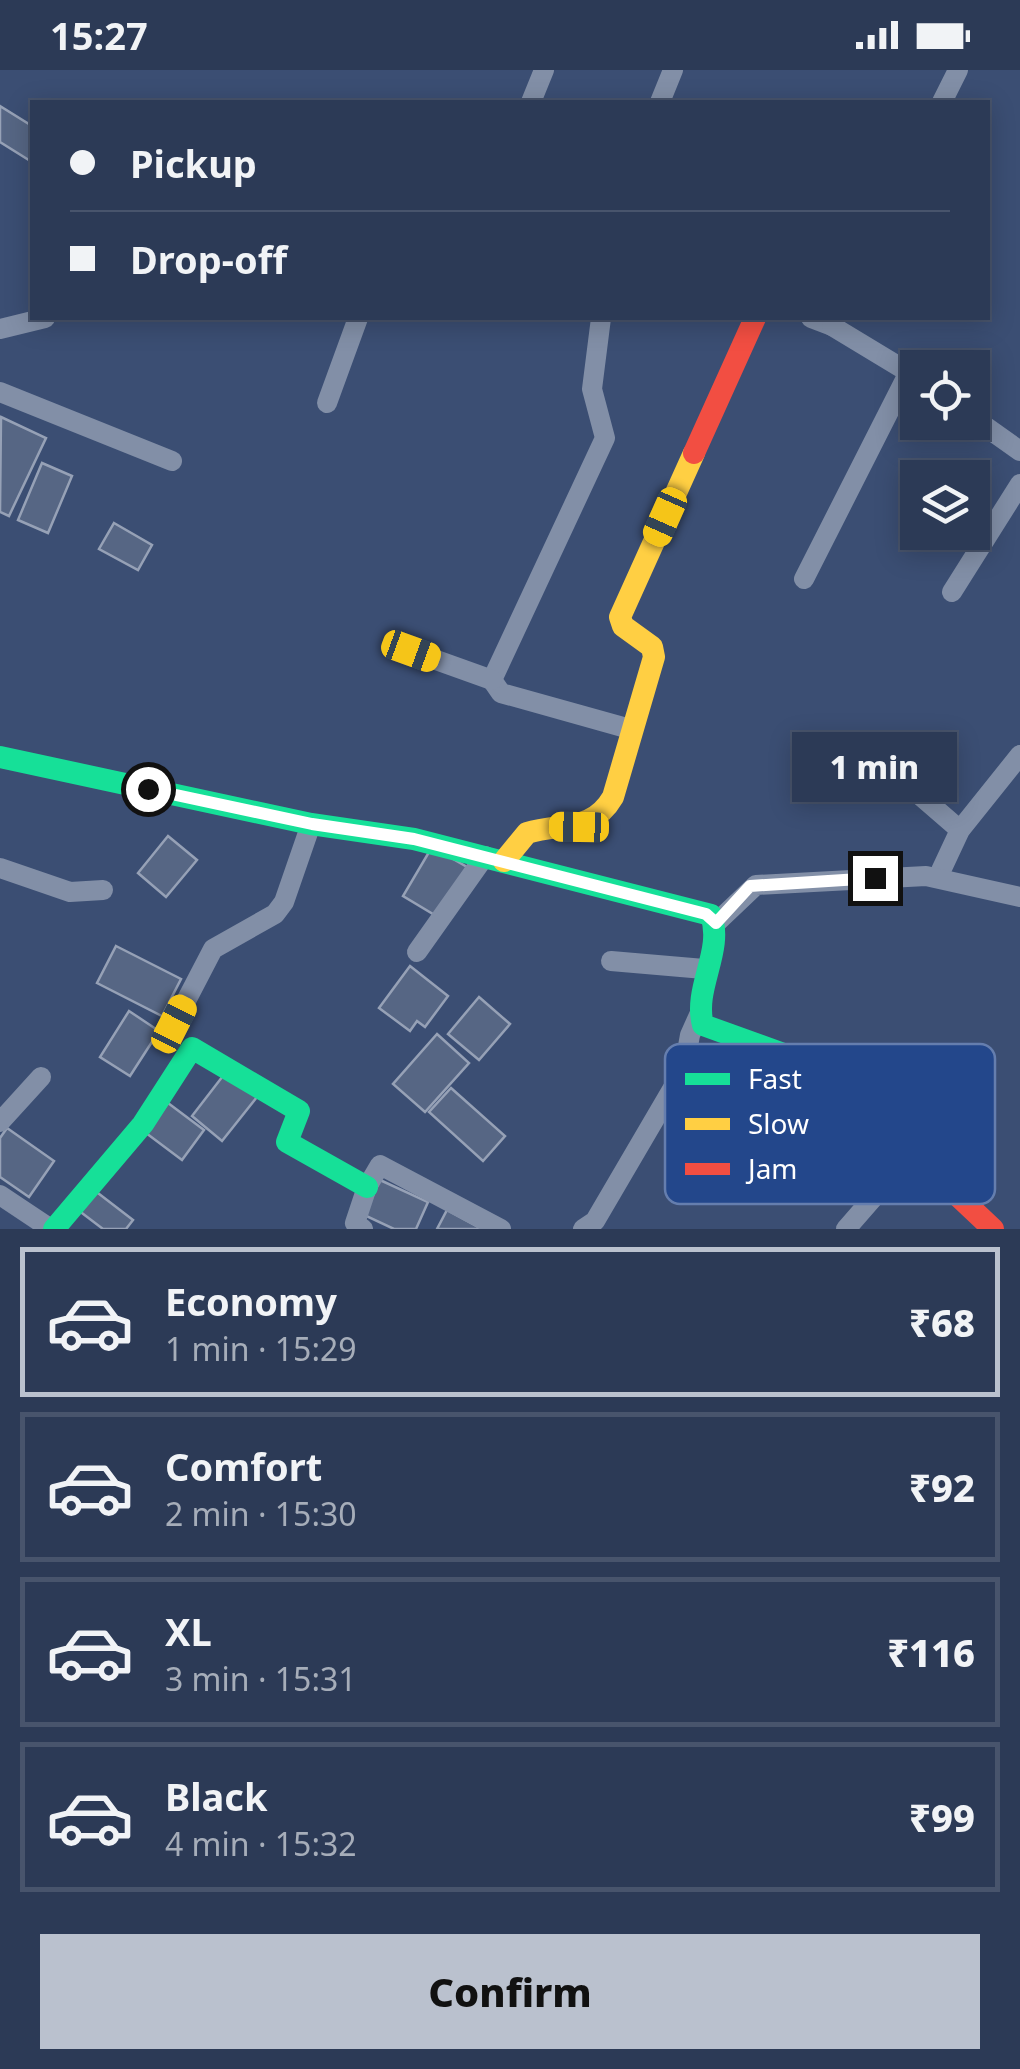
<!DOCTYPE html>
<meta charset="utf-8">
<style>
body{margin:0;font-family:"Noto Sans",sans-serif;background:#34415c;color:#f1f3f6;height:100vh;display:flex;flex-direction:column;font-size:38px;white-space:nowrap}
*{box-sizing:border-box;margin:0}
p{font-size:32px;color:#a6adb9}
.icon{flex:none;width:55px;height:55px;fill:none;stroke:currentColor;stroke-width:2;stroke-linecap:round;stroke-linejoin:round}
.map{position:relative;height:1159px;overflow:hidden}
.panel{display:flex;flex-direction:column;background:#2c3a56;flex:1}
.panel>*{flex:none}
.top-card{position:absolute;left:30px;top:30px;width:960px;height:220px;border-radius:0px;box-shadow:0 5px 25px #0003,0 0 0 2px #48546c;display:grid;align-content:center;height:220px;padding:0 40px;background:#2c3a56}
.tools{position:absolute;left:900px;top:280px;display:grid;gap:20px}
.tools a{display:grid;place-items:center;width:90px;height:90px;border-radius:0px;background:#2c3a56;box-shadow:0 5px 25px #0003,0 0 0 2px #48546c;font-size:50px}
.end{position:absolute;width:45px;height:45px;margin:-22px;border:12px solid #fff;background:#111;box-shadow:0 0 0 5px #111}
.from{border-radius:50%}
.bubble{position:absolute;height:70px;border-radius:0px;background:#2c3a56;box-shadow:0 5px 25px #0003,0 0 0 2px #48546c;font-size:32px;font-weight:800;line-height:70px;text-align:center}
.car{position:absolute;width:30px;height:60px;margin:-30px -15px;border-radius:12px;box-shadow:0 0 8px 2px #0007;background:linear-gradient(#f5c518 24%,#345 0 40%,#f5c518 0 76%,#345 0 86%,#f5c518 0)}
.top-card b{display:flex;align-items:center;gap:35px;height:95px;font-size:38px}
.top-card b+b{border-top:2px solid #48546c}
.top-card i{width:25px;height:25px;background:#f1f3f6}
ul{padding:18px 0 0;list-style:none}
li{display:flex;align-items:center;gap:30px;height:150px;margin:0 20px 15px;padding:0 20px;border:5px solid #48546c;border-radius:0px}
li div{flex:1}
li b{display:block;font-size:38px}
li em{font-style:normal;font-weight:800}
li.on{border-color:#bac1ce}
li>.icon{width:90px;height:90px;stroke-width:1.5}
.action{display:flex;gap:20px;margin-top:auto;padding:20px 40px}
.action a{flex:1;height:115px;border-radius:0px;background:#bac1ce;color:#111;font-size:40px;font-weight:800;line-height:115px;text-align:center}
.status{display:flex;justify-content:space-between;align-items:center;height:70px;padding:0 50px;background:#2c3a56;direction:ltr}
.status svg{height:28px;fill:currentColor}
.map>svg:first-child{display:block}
.building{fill:#566684;stroke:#96a1b6;stroke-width:2.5}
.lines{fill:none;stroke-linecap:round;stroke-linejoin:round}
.street{stroke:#828fa7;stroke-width:20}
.fast{stroke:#16e098;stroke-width:22}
.slow{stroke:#ffcf43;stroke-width:22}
.jam{stroke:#f24e42;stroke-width:22}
.route{stroke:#fff;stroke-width:12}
.key{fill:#23478b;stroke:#657eae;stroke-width:2.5}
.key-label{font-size:28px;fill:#fff}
</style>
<div class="status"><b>15:27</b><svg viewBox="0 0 49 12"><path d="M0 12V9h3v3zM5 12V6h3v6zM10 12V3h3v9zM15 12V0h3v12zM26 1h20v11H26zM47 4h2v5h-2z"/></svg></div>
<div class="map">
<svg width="1020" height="1159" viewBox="0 0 1020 1159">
<rect width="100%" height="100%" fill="#3b4e73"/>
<!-- building -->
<g class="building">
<polygon points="0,36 32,56 32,92 0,72"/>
<polygon points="1,347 46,368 9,446 0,442"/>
<polygon points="42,393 72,406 48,463 18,450"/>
<polygon points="114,453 152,475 138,500 99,479"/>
<polygon points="168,766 197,790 166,827 138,803"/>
<polygon points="432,777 467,797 438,847 403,826"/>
<polygon points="116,876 181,909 162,946 97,913"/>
<polygon points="410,896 448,926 425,957 417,951 410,961 379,938"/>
<polygon points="479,927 510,954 479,990 448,964"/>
<polygon points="129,941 159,961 130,1006 100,987"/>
<polygon points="437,964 469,993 425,1042 393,1014"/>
<polygon points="226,1002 257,1027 222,1071 192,1046"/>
<polygon points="451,1018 505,1066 483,1091 429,1042"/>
<polygon points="168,1033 204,1060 182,1090 146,1063"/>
<polygon points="7,1058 54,1091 29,1127 0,1107 0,1068"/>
<polygon points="380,1110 428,1132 416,1159 394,1159 364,1145"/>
<polygon points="94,1120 133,1150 126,1159 103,1159 78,1140"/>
<polygon points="447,1140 482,1159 437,1159"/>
</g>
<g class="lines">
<!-- street -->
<g class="street">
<polyline points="531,32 544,0"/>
<polyline points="660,32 673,0"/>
<polyline points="942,32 958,0"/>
<polyline points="601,248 592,319 605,368 492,610 501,623 630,659"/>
<polyline points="811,248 832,256"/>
<polyline points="836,248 832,256 918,308"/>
<polyline points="0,259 45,248"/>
<polyline points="0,322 172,391"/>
<polyline points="327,333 358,248"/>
<polyline points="972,347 1020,381"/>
<polyline points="804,509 909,302"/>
<polyline points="952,522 1020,414"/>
<polyline points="411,581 492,610"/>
<polyline points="856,670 960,760"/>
<polyline points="0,798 70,822 103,820"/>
<polyline points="938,807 960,760 1020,685"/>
<polyline points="716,853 756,815 926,806 1020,827"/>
<polyline points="417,882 485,786"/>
<polyline points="611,891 704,899"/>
<polyline points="174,954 213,879 275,844 284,832 311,754"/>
<polyline points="0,1052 41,1007"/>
<polyline points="0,1125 51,1159"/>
<polyline points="363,1159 355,1153 367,1117 380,1095 501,1159"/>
<polyline points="583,1159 595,1151 684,999 690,965 699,945"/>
<polyline points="846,1159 914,1081"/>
</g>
<!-- fast -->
<g class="fast">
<path d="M0,687l311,67 103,15 297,76c13,36 -18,73 -8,110l111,40 38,31"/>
<polyline points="54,1159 143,1054 192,978 299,1041 287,1072 367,1117"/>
</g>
<!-- slow -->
<path class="slow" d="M504,791l23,-28c35,-11 65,0 86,-36l41,-140 -2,-10 -29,-21 -3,-9 74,-164"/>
<!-- jam -->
<g class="jam">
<polyline points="694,383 755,248"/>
<polyline points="852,1026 993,1159"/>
</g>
</g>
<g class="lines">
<!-- route -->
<polyline class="route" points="148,719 312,754 414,769 706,844 716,853 750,816 875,808"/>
</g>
<!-- legend -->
<rect x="665" y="974" width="330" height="160" rx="15" class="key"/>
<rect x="685" y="1003" width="45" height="12" fill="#16e098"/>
<rect x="685" y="1048" width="45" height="12" fill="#ffcf43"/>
<rect x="685" y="1093" width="45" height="12" fill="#f24e42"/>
<g class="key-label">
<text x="748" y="1019">Fast</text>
<text x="748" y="1064">Slow</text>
<text x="748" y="1109">Jam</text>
</g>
</svg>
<div class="tools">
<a><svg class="icon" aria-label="locate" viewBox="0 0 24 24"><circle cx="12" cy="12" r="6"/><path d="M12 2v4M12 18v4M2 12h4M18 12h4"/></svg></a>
<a><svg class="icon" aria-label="layers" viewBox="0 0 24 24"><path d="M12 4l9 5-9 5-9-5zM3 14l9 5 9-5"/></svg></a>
</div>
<i class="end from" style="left:148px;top:719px"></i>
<i class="end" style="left:875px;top:808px"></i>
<div class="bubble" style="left:792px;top:662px;width:165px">1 min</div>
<i class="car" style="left:665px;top:447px;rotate:204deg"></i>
<i class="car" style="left:411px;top:581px;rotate:110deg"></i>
<i class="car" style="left:579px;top:757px;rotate:271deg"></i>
<i class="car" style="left:174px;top:954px;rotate:27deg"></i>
<div class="top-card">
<b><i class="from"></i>Pickup</b>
<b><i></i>Drop-off</b>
</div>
</div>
<section class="panel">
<ul>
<li class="on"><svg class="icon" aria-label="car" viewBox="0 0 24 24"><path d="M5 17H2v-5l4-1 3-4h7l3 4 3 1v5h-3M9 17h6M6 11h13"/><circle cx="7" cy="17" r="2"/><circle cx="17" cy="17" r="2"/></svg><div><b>Economy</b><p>1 min · 15:29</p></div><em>₹68</em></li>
<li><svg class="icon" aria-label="car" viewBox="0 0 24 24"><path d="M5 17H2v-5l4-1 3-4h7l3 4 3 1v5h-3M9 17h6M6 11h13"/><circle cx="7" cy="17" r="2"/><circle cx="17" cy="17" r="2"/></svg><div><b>Comfort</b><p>2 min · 15:30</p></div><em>₹92</em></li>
<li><svg class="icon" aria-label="car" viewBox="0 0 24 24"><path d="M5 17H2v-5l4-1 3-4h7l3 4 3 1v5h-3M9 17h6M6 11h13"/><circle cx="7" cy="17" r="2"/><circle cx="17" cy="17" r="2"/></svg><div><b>XL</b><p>3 min · 15:31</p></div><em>₹116</em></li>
<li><svg class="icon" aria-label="car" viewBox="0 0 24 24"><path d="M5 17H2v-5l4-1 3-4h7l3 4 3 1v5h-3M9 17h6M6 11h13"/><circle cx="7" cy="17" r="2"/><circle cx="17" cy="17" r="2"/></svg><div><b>Black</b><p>4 min · 15:32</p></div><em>₹99</em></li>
</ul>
<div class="action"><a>Confirm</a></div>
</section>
